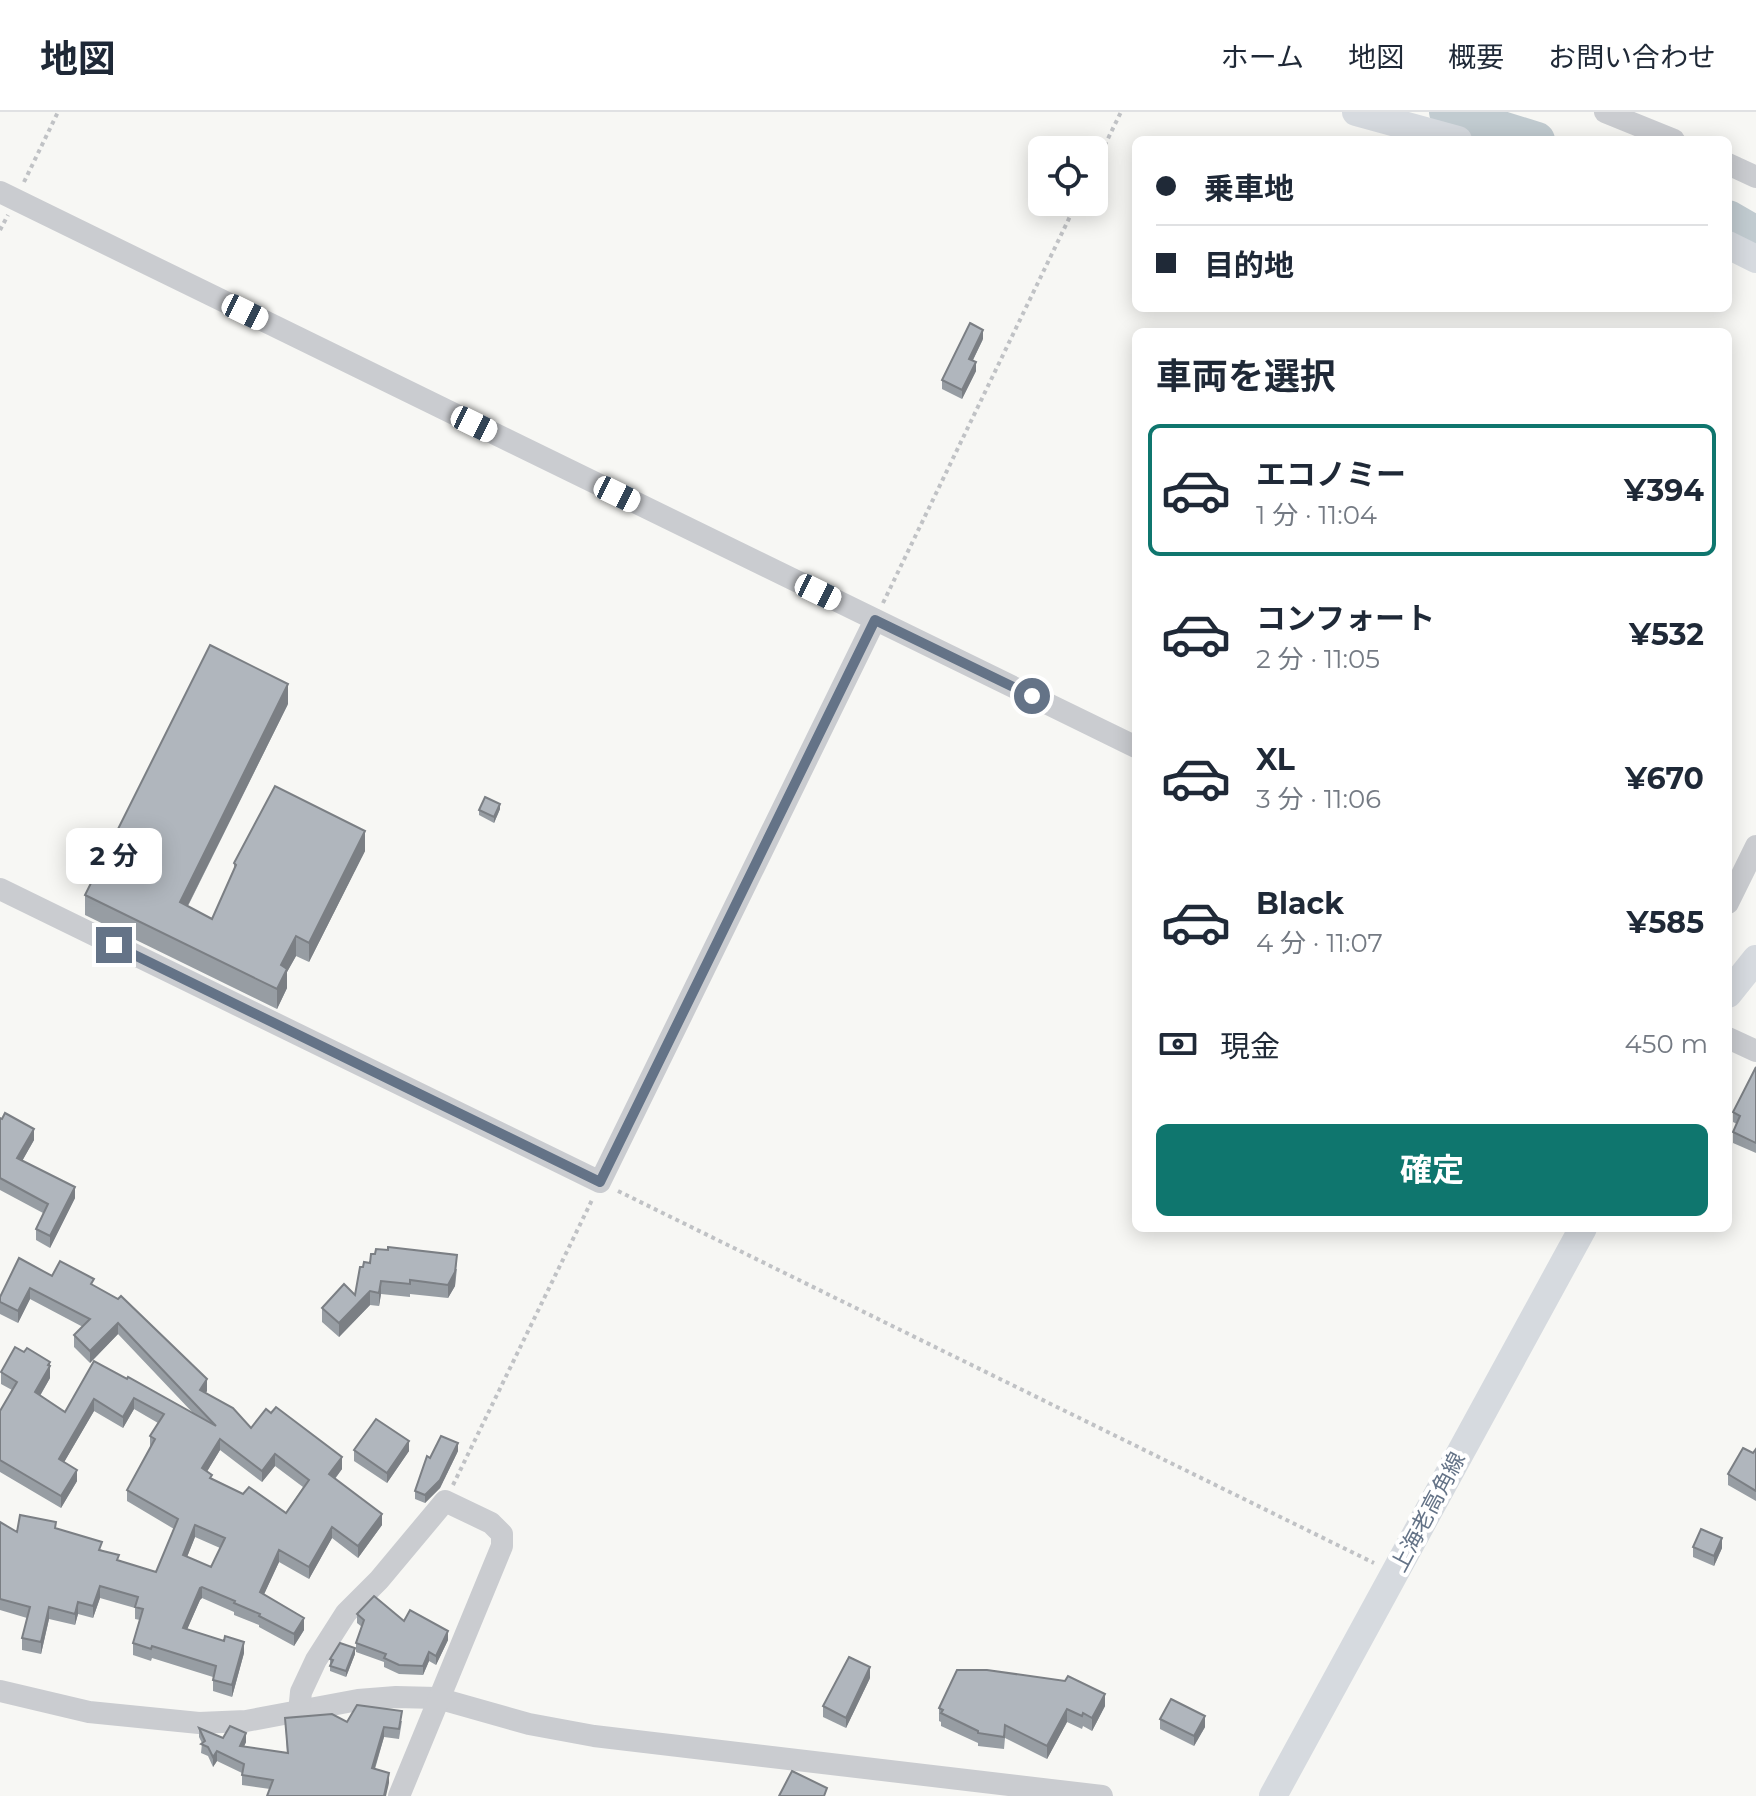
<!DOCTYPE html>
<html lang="ja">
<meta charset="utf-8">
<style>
body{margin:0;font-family:Montserrat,"Noto Sans JP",sans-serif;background:#f6f6f7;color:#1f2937;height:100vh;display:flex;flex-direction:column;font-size:30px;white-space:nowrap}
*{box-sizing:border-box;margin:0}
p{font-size:26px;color:#747a83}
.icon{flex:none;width:44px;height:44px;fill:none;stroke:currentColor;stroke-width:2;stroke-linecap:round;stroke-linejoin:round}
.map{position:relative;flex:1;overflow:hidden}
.panel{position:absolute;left:1132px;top:216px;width:600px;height:904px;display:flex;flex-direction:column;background:#fff;border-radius:12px;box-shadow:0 4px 20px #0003}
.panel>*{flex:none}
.guide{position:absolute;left:1132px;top:24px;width:600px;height:176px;border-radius:12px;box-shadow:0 4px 20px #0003;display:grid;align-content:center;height:176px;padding:0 24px;background:#fff}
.fabs{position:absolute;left:1028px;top:24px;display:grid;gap:16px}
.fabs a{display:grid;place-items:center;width:80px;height:80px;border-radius:12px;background:#fff;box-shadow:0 4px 20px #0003;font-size:40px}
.end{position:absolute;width:36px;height:36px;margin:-18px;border:10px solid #647387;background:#fff;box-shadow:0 0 0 4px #fff}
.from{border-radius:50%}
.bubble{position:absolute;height:56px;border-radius:12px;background:#fff;box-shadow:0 4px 20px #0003;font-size:26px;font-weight:700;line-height:56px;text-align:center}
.car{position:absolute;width:24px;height:48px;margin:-24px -12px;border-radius:10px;box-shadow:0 0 6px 2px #0007;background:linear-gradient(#fff 24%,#345 0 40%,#fff 0 76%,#345 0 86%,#fff 0)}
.guide b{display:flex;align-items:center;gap:28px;height:76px;font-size:30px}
.guide b+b{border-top:2px solid #e0e1e3}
.guide i{width:20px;height:20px;background:#1f2937}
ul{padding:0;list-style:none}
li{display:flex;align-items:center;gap:24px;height:132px;margin:0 16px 12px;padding:0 8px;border:4px solid transparent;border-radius:12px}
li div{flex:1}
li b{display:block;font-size:30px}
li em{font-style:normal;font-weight:700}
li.on{border-color:#0f766e}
li>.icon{width:72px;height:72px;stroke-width:1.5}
h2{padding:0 24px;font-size:36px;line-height:96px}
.pay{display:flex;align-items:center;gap:20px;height:88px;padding:0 24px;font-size:30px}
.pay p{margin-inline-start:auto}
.action{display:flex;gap:16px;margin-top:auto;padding:16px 24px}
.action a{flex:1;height:92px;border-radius:12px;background:#0f766e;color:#fff;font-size:32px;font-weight:700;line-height:92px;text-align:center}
header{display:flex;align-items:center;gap:48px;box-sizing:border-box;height:112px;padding:0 40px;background:#fff;border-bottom:2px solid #e0e1e3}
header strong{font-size:38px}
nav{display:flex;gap:44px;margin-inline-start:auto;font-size:28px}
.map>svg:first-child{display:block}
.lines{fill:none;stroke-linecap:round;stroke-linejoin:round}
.river{stroke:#c1cbd0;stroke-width:36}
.path{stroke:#c0c2c5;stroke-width:4;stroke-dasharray:4 4;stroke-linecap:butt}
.minor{stroke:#caccd0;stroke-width:22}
.major{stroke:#d6dadf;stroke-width:28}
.wall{fill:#979da3;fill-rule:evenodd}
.shaded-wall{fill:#7b7f84}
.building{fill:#b0b6bd;stroke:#7b7f84;stroke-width:2;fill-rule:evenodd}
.route{stroke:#647387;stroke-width:10}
.labels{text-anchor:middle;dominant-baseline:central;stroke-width:8;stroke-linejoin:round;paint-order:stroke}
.street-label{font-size:22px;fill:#647387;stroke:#fff}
</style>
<header>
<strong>地図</strong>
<nav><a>ホーム</a><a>地図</a><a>概要</a><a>お問い合わせ</a></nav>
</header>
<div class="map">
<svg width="1756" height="1684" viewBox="0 0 1756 1684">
<rect width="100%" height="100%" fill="#f7f7f4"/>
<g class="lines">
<!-- river -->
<g class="river">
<polyline points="1447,0 1537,28"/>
<polyline points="1728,106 1756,122"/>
</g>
<!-- path -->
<g class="path">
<polyline points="1094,55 1121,0"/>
<polyline points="24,70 58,0"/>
<polyline points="0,118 8,103"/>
<polyline points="883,491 1077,90"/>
<polyline points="618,1079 1374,1451"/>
<polyline points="453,1373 593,1086"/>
</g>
<!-- minor -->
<g class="minor">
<polyline points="1605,0 1674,28"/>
<polyline points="1728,52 1756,65"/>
<polyline points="0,80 1136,635"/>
<polyline points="0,777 600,1070 875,508"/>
<polyline points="1728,791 1756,734"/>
<polyline points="1728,926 1756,939"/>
<polyline points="0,1579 89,1600 199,1611 246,1609 358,1588 396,1585 437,1586 529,1612 594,1624 1102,1684"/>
<polyline points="299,1600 301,1580 316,1548 346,1501 379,1468 445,1389 491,1411 502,1422 502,1434 399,1684"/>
</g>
<!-- major -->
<g class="major">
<polyline points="1356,0 1458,28"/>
<polyline points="1728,133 1756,147"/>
<polyline points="1728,882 1756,847"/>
<polyline points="1273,1684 1583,1116"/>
</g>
</g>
<!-- wall -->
<g class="wall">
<polygon points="983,227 973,248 976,259 962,287 942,277 942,268"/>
<polygon points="288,592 188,794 212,807 234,759 234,751 365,739 309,850 296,844 287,860 287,876 277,897 85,803 85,783"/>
<polygon points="500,697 494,711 479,703 479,698"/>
<polygon points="1756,955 1756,1041 1733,1031 1733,1020 1737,1012 1733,1010 1733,1000"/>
<polygon points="0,1006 34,1028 22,1049 75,1086 50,1136 36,1128 36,1117 43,1101 0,1078"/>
<polygon points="370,1151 457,1157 455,1174 448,1186 410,1182 410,1185 381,1182 379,1194 370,1193 339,1225 322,1210 322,1196 355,1183 363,1155"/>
<path d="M52,1164l42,10 113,105 -2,2 46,35 91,41 -7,10 47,46 -24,33 -26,-20 -23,41 -30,-17 -15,32 40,36 -10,16 -35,-19v-2l-25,-10v-3l-32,-14 -2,2 -13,29 57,24 -12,44 -19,-6v-14l-61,-19 -1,3 -18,-6v-12l7,-23 -5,-1v-11l-35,-10 -7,20 -15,-4 -3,11 -26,-6 -8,35 -19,-4v-12l5,-20 -27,-8v-88l17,10 39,-4 46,22 17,11 37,11 18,-43 -47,-28v-11l23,-42v-12l8,-13 -24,-14 -11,19 -29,-17 -30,51 13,19 -16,27 -61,-36v-61l12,-21 -11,-6v-12l23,-20 26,10v16l-10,18 25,16 62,-33 66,34 -75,-79 -28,29 -16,-16v-12l9,-8 -53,-28 -12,24 -18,-9v-17zM220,1338l42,32 13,-16 28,21 -17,26 -43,-19 -31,-15 -5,-8zM195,1425l25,11 -9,19 -24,-10z"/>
<polygon points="1756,1337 1756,1389 1728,1373 1728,1362"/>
<polygon points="354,1338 409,1339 387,1371 354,1349"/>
<polygon points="458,1339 440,1376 425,1391 415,1387 415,1379 430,1346"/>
<polygon points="1693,1435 1722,1436 1714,1454 1693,1445"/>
<polygon points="357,1502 404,1509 448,1528 436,1553 429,1549 423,1563 399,1562 384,1555 384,1550 356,1540 356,1531 362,1515 357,1511"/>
<polygon points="355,1542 346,1565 330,1559 330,1547"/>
<polygon points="870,1566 846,1616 823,1605 823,1594"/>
<polygon points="1105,1594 1092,1619 1083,1614 1082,1617 1067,1610 1047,1647 1005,1626 1004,1637 978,1634 978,1631 941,1614 941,1610 939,1609 939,1596"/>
<polygon points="285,1606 347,1610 402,1609 399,1627 384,1625 375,1657 389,1671 270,1677 242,1673 242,1661 217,1649 213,1655 208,1644 201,1641 202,1631 199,1625 199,1616 223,1626 246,1630 244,1634 287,1641"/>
<polygon points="1160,1607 1205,1615 1194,1634 1160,1617"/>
</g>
<!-- shaded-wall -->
<g class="shaded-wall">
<polygon points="983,218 983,227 969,256 969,247"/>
<polygon points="976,250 976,259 962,287 962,278"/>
<polygon points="288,572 288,592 180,809 180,790"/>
<polygon points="500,692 500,697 494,711 494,705"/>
<polygon points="365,719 365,739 309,850 309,831"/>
<polygon points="296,824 296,844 287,860 287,876 277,897 277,877 281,853"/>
<polygon points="34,1017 34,1028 17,1058 17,1046"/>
<polygon points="75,1075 75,1086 50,1136 50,1124"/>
<polygon points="457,1143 455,1174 448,1186 448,1173"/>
<polygon points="381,1169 381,1182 379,1194 379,1181"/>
<polygon points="30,1176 30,1187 18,1211 18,1199"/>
<polygon points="370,1179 370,1193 339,1225 339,1211"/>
<polygon points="118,1211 118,1222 90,1251 90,1239"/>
<polygon points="50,1250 50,1266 35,1292 35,1280"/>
<polygon points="207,1267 207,1279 200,1290 200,1278"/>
<polygon points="134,1286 134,1297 123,1316 123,1305"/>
<polygon points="94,1287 94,1299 59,1359 59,1347"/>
<polygon points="220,1327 220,1338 202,1368 202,1356"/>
<polygon points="409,1329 409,1339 387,1371 387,1361"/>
<polygon points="458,1331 458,1339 440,1376 425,1391 425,1383"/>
<polygon points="275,1342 275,1354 262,1370 262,1359"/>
<polygon points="342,1345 342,1357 329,1374 329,1362"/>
<polygon points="77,1358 77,1369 61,1396 61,1384"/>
<polygon points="382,1402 382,1413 358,1446 358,1434"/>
<polygon points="195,1413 195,1425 183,1455 183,1443"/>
<polygon points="332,1415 332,1426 309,1467 309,1455"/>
<polygon points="1722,1426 1722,1436 1714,1454 1714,1444"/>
<polygon points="279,1438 279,1450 260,1491 260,1480"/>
<polygon points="100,1474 100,1486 93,1506 93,1494"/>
<polygon points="202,1475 202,1486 200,1488 183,1527 183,1516 200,1476"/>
<polygon points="78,1490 78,1502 75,1513 75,1502"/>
<polygon points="49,1495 49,1507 41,1542 41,1530"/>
<polygon points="304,1506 304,1518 294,1534 294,1522"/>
<polygon points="448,1519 448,1528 436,1553 436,1544"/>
<polygon points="244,1530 244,1541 232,1585 232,1573"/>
<polygon points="355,1536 355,1542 346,1565 346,1559"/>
<polygon points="429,1540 429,1549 423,1563 423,1554"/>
<polygon points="870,1555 870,1566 846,1616 846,1606"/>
<polygon points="1105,1582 1105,1594 1092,1619 1092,1606"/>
<polygon points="1067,1597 1067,1610 1047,1647 1047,1634"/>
<polygon points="1205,1604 1205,1615 1194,1634 1194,1624"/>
<polygon points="384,1615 384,1625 372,1665 372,1656"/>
<polygon points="246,1621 246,1630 240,1644 240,1634"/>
<polygon points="217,1639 217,1649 213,1655 213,1645"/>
<polygon points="389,1661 389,1671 386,1684 384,1684"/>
</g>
<!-- building -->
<g class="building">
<polygon points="970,211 983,218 969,247 976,250 962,278 942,268"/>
<polygon points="210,533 288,572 180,790 212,807 236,753 234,751 275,674 365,719 309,831 296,824 281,853 287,857 277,877 85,783"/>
<polygon points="485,685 500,692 494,705 479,698"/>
<polygon points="1756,955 1756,1031 1733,1020 1740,1004 1733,1000"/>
<polygon points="5,1001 34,1017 17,1046 75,1075 50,1124 36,1117 48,1092 0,1066 0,1006 2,1007"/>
<polygon points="388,1135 457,1143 455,1160 448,1173 410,1168 410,1172 381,1169 379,1181 370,1179 339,1211 322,1196 344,1172 355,1183 360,1155 363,1155 364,1150 370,1151 371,1142 375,1142 376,1137 388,1138"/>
<path d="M19,1146l33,18 8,-15 34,18 -3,5 27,15 3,-3 86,83 -7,11 33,18 18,20 15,-19 5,4 5,-6 66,50 -13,17 53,40 -24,32 -26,-19 -23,40 -30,-17 -19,42 44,26 -10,16 -35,-18 1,-2 -26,-11 1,-2 -33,-14 -2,1 -17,40 41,13 1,-5 19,6 -12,43 -19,-5 3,-14 -64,-20 -1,3 -18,-6 10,-34 -8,-2 3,-10 -38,-11 -7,20 -15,-4 -3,12 -26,-7 -8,35 -19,-4 8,-31 -30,-8v-77l17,10 3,-17 36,7 -1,6 47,14 -3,8 20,5 -2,5 39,12 22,-53 -51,-29 28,-51 -5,-3 14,-22 -30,-16 -11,19 -29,-18 -35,60 18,11 -16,26 -61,-36v-49l17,-29 -16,-10 14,-25 9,5 3,-4 23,14 -2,3 2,1 -15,26 30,20 29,-51 33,18 1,-2 88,49 -98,-103 -28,28 -16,-16 16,-16 -60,-31 -12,23 -18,-9v-5zM220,1327l42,32 13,-17 34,26 -23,33 -37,-26 -6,7 -33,-16 2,-3 -10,-7zM195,1413l30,13 -14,29 -28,-12z"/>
<polygon points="376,1307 409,1329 387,1361 354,1338"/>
<polygon points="441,1324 458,1331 449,1349 440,1368 425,1383 415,1379 427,1344 430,1346"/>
<polygon points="1743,1336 1753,1341 1756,1337 1756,1379 1728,1362"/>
<polygon points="1701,1417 1722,1426 1714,1444 1693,1435"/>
<polygon points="374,1484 404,1509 410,1498 448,1519 436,1544 429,1540 423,1554 399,1553 384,1546 386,1542 356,1531 364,1508 357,1502"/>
<polygon points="340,1531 355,1536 346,1559 330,1554 333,1548 330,1547"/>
<polygon points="849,1545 870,1555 846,1606 823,1594"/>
<polygon points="957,1558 987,1558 1065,1569 1068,1564 1105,1582 1092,1606 1083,1601 1082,1604 1067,1597 1047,1634 1005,1613 1004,1625 978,1621 978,1619 941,1601 943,1598 939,1596"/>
<polygon points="1171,1587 1205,1604 1194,1624 1160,1607"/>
<polygon points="357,1593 402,1599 399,1617 384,1615 372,1656 389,1661 384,1684 267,1684 273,1668 242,1663 244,1652 217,1639 213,1645 208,1635 201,1632 205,1629 199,1616 223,1626 230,1614 246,1621 240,1634 288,1641 285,1606 332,1602 347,1610"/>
<polygon points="792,1659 827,1676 824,1684 779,1684"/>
</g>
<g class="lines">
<!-- route -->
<polyline class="route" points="114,833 600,1070 875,508 1032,584"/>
</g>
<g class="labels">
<!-- street labels -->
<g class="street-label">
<text transform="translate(1428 1400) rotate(-62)">上海老高角線</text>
</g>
</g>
</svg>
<div class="fabs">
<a><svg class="icon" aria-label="locate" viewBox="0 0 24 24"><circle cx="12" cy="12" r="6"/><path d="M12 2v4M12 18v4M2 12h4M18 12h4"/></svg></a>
</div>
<i class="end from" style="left:1032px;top:584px"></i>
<i class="end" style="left:114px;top:833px"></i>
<div class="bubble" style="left:66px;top:716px;width:96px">2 分</div>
<i class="car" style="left:245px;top:200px;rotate:116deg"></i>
<i class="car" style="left:474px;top:312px;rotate:116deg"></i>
<i class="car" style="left:617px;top:382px;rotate:116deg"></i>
<i class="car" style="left:818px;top:480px;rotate:116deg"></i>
<div class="guide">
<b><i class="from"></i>乗車地</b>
<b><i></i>目的地</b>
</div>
<section class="panel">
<h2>車両を選択</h2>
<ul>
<li class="on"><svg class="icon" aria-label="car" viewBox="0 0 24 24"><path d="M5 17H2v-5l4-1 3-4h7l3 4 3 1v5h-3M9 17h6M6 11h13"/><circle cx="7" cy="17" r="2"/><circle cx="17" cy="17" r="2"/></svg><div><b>エコノミー</b><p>1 分 · 11:04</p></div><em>¥394</em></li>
<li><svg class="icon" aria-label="car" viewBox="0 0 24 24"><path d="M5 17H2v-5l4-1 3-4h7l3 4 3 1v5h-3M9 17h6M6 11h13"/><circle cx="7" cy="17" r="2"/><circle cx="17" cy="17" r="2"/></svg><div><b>コンフォート</b><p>2 分 · 11:05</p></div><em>¥532</em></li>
<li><svg class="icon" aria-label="car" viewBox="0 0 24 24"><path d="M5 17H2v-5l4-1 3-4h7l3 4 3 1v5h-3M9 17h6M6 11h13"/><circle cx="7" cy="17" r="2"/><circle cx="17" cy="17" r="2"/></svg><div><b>XL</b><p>3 分 · 11:06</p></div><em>¥670</em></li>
<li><svg class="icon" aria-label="car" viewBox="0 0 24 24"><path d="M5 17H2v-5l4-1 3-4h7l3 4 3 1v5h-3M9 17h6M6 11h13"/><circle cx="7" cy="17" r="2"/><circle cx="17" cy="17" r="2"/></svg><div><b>Black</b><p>4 分 · 11:07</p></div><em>¥585</em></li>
</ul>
<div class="pay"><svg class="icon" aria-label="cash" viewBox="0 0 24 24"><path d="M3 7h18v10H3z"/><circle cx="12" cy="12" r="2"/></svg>現金<p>450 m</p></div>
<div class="action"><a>確定</a></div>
</section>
</div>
